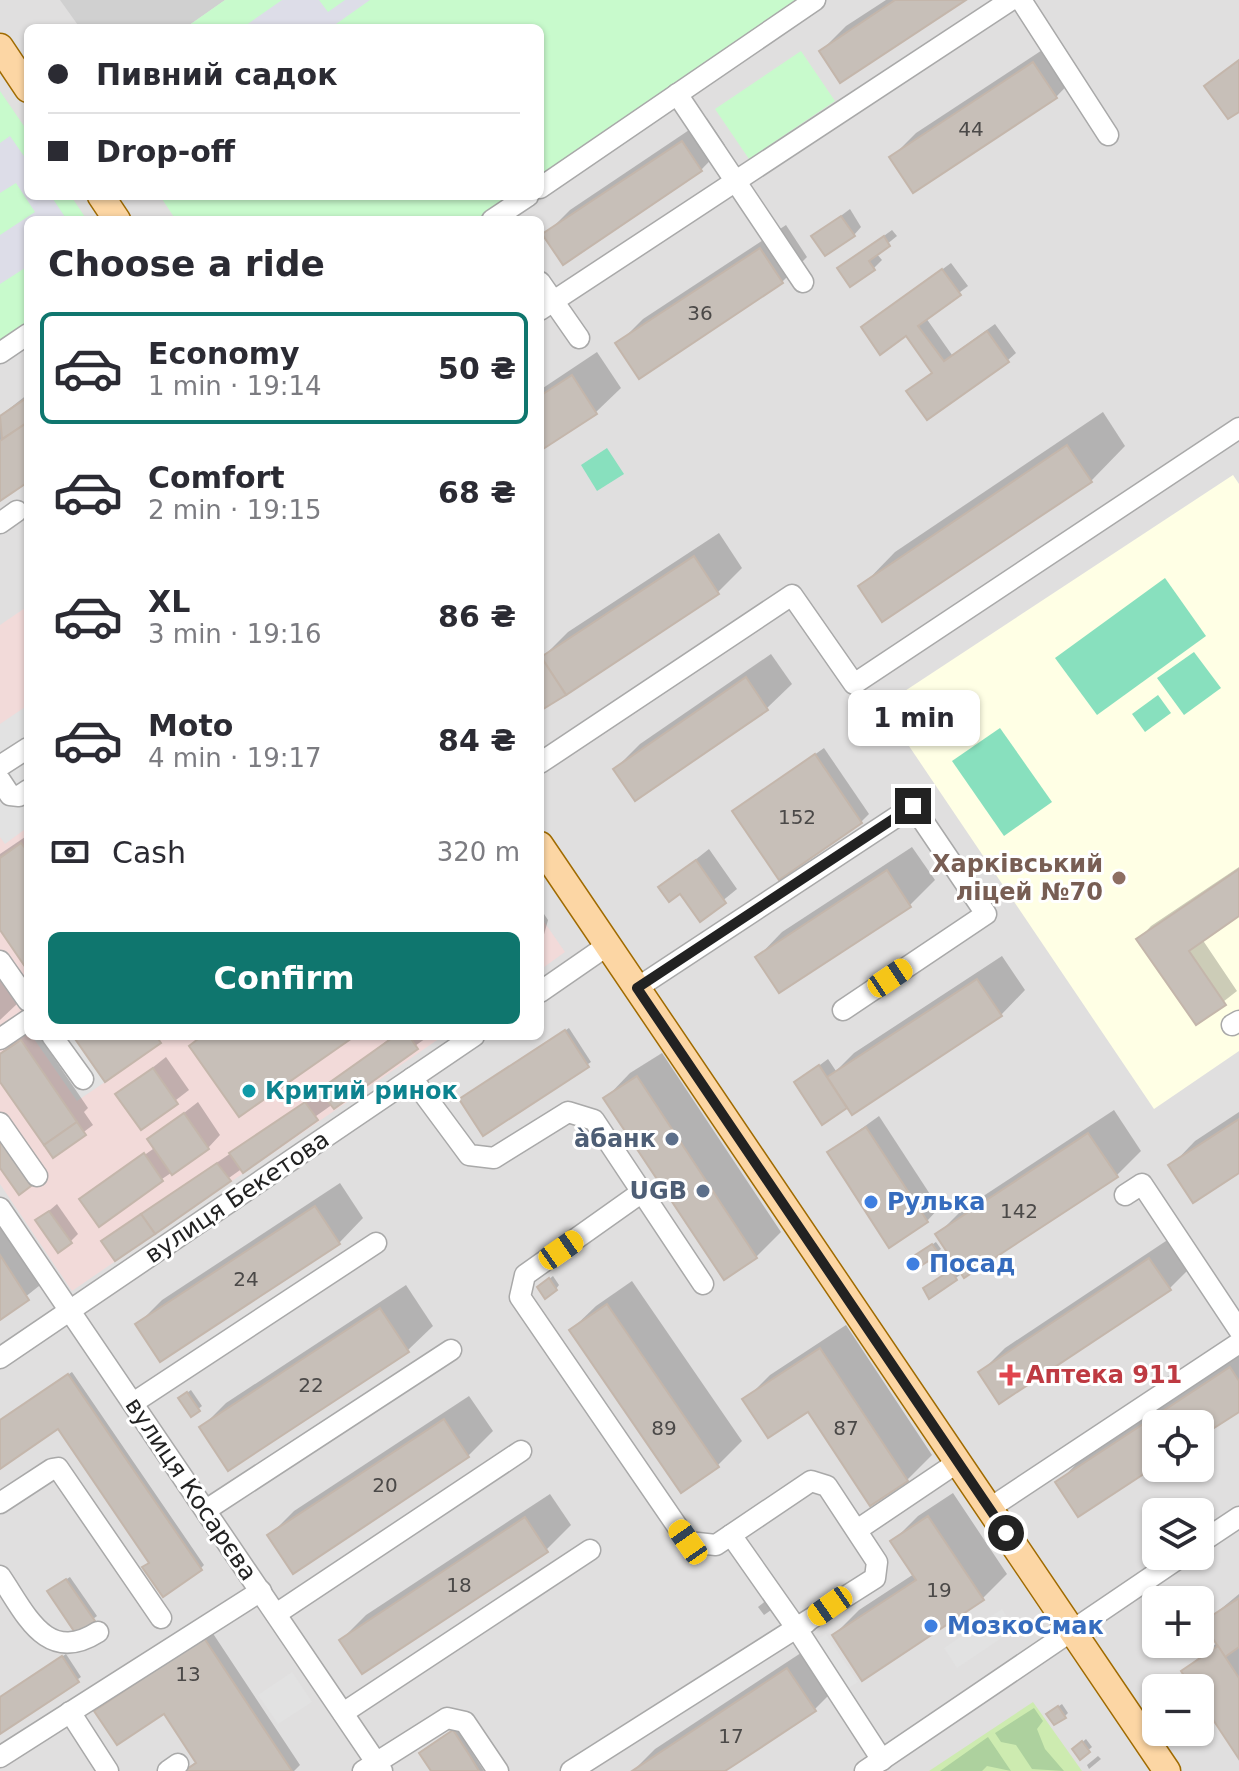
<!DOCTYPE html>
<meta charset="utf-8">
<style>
body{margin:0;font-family:"DejaVu Sans",sans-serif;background:#f7f7f7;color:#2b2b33;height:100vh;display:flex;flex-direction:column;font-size:30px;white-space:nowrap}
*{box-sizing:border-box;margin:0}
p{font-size:26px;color:#7c7c81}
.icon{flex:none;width:44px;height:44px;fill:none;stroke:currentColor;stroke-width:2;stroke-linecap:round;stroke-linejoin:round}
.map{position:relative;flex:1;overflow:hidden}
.panel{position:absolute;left:24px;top:216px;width:520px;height:824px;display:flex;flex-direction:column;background:#fff;border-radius:12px;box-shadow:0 2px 6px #0004}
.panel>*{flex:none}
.banner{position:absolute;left:24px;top:24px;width:520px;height:176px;border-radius:12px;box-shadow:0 2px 6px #0004;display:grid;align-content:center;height:176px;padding:0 24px;background:#fff}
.tools{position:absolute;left:1142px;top:1410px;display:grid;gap:16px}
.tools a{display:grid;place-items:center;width:72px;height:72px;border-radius:12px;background:#fff;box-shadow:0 2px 6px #0004;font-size:40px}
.end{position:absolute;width:36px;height:36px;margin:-18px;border:10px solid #222;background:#fff;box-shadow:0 0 0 4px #fff}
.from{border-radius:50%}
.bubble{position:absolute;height:56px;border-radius:12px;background:#fff;box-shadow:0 2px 6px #0004;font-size:26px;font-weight:600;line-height:56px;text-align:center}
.car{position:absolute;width:24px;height:48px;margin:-24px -12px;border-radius:10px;box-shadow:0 0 6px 2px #0007;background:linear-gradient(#f5c518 24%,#345 0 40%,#f5c518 0 76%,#345 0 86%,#f5c518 0)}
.banner b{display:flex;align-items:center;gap:28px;height:76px;font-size:30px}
.banner b+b{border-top:2px solid #e1e1e2}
.banner i{width:20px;height:20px;background:#2b2b33}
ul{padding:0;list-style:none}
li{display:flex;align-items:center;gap:24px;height:112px;margin:0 16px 12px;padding:0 8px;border:4px solid transparent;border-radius:12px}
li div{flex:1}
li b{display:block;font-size:30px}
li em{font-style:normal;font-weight:600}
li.active{border-color:#0f766e}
li>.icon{width:72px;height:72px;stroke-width:1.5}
h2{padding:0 24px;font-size:36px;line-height:96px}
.pay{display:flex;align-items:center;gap:20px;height:88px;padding:0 24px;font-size:30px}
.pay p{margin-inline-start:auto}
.action{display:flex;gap:16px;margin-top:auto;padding:16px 24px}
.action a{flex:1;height:92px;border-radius:12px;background:#0f766e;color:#fff;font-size:32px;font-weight:600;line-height:92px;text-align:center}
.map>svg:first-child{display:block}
.residential{fill:#e0dfdf;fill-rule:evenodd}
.commercial{fill:#f2dad9}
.education{fill:#ffffe5}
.religious{fill:#d0d0d0}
.grass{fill:#cdebb0}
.forest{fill:#add19e}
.park{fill:#c8facc}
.pitch{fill:#88e0be}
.parking{fill:#e2e2e2}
.plaza{fill:#dddde8}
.shadow{fill:#0003}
.building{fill:#c7bfb8;stroke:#c4b6ab;stroke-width:2}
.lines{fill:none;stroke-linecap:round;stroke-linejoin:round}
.minor-casing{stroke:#a9a9a9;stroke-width:23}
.major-casing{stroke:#a06b00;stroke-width:29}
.minor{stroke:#fff;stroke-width:20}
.major{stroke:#fcd6a4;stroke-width:26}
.route{stroke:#222;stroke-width:10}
.education-dot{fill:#8d6e63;stroke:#fff;stroke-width:3}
.culture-dot{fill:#0f9aa8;stroke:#fff;stroke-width:3}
.service-dot{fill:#5c6f8a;stroke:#fff;stroke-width:3}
.shop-dot{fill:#3f7fe0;stroke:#fff;stroke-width:3}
.health-dot{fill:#e0444e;stroke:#fff;stroke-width:3}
.labels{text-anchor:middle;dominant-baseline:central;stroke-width:6;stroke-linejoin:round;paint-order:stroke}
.number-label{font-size:20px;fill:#4b4948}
.education-label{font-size:24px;font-weight:bold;fill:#785e54;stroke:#fff;text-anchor:end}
.culture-label{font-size:24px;font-weight:bold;fill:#0d838f;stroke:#fff;text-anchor:start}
.service-label{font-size:24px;font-weight:bold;fill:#4e5e75;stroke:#fff;text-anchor:end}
.street-label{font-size:24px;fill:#222;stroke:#fff}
.shop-label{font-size:24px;font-weight:bold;fill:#366cbe;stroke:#fff;text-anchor:start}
.health-label{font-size:24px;font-weight:bold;fill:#be3a42;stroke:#fff;text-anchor:start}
</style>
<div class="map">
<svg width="1239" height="1771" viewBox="0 0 1239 1771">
<rect width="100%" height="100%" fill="#f2efe9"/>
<!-- residential -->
<path class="residential" d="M0,0h1239v1771h-1239zM28,28h512v168h-512zM28,220h512v816h-512zM1156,1424h44v44h-44zM1156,1512h44v44h-44zM1156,1600h44v44h-44zM1156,1688h44v44h-44z"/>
<!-- commercial -->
<g class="commercial">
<polygon points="28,606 28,1036 443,1036 72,1291 0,1184 0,625"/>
<polygon points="540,916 565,952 540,970"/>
</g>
<!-- education -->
<polygon class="education" points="1233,475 1239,484 1239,1051 1154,1109 882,706"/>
<!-- religious -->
<polygon class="religious" points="60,0 225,0 185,28 80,28"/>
<!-- grass -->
<polygon class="grass" points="1033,1702 1082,1771 929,1771"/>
<!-- forest -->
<g class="forest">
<polygon points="1034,1708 1043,1721 1037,1729 1045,1749 1064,1771 1032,1769 1016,1745 1001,1742 995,1733"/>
<polygon points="988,1737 1011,1771 987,1766 982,1771 940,1771"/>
</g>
<!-- park -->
<g class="park">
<polygon points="225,0 811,0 540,188 540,28 185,28"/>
<polygon points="801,51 835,101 749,159 715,109"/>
<polygon points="0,91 28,132 28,196 71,196 87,220 28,220 28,333 0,352"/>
<polygon points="160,196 528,196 492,220 176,220"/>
</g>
<!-- pitch -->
<g class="pitch">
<polygon points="607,448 624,474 597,491 581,465"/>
<polygon points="1165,578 1206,636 1097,715 1055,658"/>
<polygon points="1194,652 1221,688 1184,715 1157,678"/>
<polygon points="1158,695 1171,713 1145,732 1132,714"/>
<polygon points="1000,728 1052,802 1004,836 952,761"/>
</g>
<!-- parking -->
<g class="parking">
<polygon points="28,705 28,827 5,844 0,837 0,724"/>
<polygon points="32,1036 73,1036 105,1082 77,1101"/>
<polygon points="1002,1609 1015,1629 957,1668 944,1648"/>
<polygon points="826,1634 858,1682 839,1694 807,1646"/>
<polygon points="292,1672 312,1702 278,1724 258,1695"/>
</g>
<!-- plaza -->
<g class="plaza">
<polygon points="282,0 319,0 328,12 345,0 370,0 336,24 338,28 242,28"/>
<polygon points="10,136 28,162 28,196 51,196 67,220 28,220 28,266 0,284 0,235 35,212 16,183 0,193 0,143"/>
</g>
<!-- shadow -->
<g class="shadow">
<polygon points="886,0 963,0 821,51 846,26"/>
<polygon points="1059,39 1080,72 1056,97 891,158 916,133"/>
<polygon points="707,118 725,145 701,170 545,235 570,210"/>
<polygon points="850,209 861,227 854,235 814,236"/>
<polygon points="786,225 807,257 782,282 639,376 618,344 643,319"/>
<polygon points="892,230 897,236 876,253 882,260 874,268 840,268"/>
<polygon points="951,263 968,286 926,318 952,355 995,324 1016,353 1008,360 909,391 934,371 907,333 863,328"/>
<polygon points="597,352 621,388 596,412 540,449 540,390"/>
<polygon points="28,394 28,480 0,499 0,416"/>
<polygon points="1103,412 1125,446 1091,481 861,587 895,552"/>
<polygon points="719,533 742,568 717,593 540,709 540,660 568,632"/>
<polygon points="771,654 792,684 767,708 635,798 615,769 640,744"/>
<polygon points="824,748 869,814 861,822 735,811"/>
<polygon points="28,835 28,967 0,927 0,854"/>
<polygon points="912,847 935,880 910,905 780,991 758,957 782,932"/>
<polygon points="709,849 737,889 700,919 680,891 661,887"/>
<polygon points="1239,867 1239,914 1202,939 1237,991 1196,1023 1139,939 1151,926"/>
<polygon points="540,908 548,920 540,949"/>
<polygon points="1002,956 1025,990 1001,1015 846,1107 797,1082 828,1059 836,1071 854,1053"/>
<polygon points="0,978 18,1003 0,1020"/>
<polygon points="569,1028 591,1062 484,1133 465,1096"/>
<polygon points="28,1033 28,1036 39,1036 88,1108 84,1112 93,1125 53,1155 0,1078 0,1053"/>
<polygon points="393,1036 429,1036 116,1258 112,1234 319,1093"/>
<polygon points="662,1053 781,1232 756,1257 606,1098 630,1073"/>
<polygon points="166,1057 189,1090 141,1127 118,1095"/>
<polygon points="198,1102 220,1135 208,1148 162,1179 82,1199 153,1149 149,1140"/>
<polygon points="1114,1110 1141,1151 1116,1176 938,1234 962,1210"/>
<polygon points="1239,1112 1239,1171 1171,1166 1195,1141"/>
<polygon points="879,1116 939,1208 927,1221 829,1152"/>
<polygon points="340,1183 363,1218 339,1243 138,1324 162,1300"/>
<polygon points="57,1204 78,1234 70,1242 37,1221"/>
<polygon points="0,1212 44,1282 0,1317"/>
<polygon points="1175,1235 1194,1264 1169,1289 981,1372 1005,1348"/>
<polygon points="936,1242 941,1249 937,1252 912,1258"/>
<polygon points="955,1268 960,1275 930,1296 928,1285"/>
<polygon points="553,1276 559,1285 556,1289 543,1284"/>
<polygon points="632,1281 742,1441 717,1466 571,1330 596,1306"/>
<polygon points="406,1285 433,1326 408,1350 228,1468 202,1427 226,1403"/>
<polygon points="846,1325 932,1455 907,1480 808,1409 745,1400 770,1375"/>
<polygon points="1239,1355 1239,1409 1200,1435 1200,1424 1156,1424 1156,1464 1058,1483 1082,1458"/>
<polygon points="72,1372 204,1565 201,1568 151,1562 58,1427 0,1466 0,1421"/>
<polygon points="191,1390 202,1406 192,1414 184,1395"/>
<polygon points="469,1396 493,1431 468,1456 270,1535 294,1511"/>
<polygon points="953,1493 1007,1574 982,1599 834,1635 859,1610 914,1574 893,1541 918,1516"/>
<polygon points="550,1494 571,1525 546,1550 341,1640 366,1615"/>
<polygon points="70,1577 97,1616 77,1631 53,1588"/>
<polygon points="1239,1594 1239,1756 1200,1696 1200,1688 1194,1688 1183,1671 1218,1642 1205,1622"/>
<polygon points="772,1596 774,1608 764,1615 758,1607"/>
<polygon points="212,1632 300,1765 294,1771 183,1771 197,1761 164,1711 97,1711"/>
<polygon points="813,1645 839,1685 814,1710 721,1771 633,1771 655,1749"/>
<polygon points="66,1654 81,1677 0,1732 0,1698"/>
<polygon points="1062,1704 1068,1713 1065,1716 1052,1711"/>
<polygon points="457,1729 484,1771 433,1771 425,1749"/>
<polygon points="1086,1739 1092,1747 1080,1757 1078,1746"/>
<polygon points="1098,1756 1101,1759 1089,1769 1087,1765"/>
</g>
<!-- building -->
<g class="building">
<polygon points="895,0 966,0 840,83 819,51"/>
<polygon points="1239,60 1239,112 1228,119 1204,86"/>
<polygon points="1033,62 1057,98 913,193 889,157"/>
<polygon points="682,141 702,171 563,265 542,234"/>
<polygon points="841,216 855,236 825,256 811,236"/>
<polygon points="884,236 890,246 869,261 875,270 850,287 837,268"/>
<polygon points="760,248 783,283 639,379 615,343"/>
<polygon points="942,269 961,295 918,326 944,361 987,331 1009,362 927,420 906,391 932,373 906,336 880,355 861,327"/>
<polygon points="572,375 597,414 540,451 540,396"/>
<polygon points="28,397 28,422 2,439 0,416"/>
<polygon points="28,422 28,482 0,501 0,441"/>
<polygon points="1067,445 1092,482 882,622 858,586"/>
<polygon points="694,556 719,594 566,695 541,657"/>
<polygon points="541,657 566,695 540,711 540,657"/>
<polygon points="746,677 768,710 635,801 613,769"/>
<polygon points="815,754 862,823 779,880 732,811"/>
<polygon points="21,843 28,852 28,971 0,930 0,858"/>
<polygon points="696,860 726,903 700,922 680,894 669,902 658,887"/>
<polygon points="1239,869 1239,916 1189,951 1226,1005 1196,1025 1136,939"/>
<polygon points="887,870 911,907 779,993 755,957"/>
<polygon points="977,979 1002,1016 852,1115 827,1077"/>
<polygon points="565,1030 589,1067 483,1136 459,1099"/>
<polygon points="73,1036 156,1036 161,1043 105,1082"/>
<polygon points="202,1036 355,1036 239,1117 189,1046"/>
<polygon points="395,1036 409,1036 418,1049 334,1109 319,1090"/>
<polygon points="21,1040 77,1122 44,1145 0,1082 0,1054"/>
<polygon points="819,1065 847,1108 822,1125 794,1082"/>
<polygon points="153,1068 178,1104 141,1130 115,1094"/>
<polygon points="637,1076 757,1258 724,1280 603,1098"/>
<polygon points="305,1102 318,1120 243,1173 229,1153"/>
<polygon points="184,1113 209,1149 172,1175 147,1139"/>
<polygon points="1239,1119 1239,1173 1193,1203 1168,1165"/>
<polygon points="77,1122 86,1135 53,1158 44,1145"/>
<polygon points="866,1127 928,1222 889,1248 827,1152"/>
<polygon points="1088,1133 1118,1177 964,1278 935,1234"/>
<polygon points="0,1140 31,1186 19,1195 0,1168"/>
<polygon points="144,1153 163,1181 99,1227 79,1199"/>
<polygon points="217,1163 231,1181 155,1234 141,1214"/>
<polygon points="315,1206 340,1244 160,1362 135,1324"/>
<polygon points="49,1211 72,1243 58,1253 35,1220"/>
<polygon points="141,1214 155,1234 115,1261 101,1241"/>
<polygon points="932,1244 939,1254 913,1271 906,1261"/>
<polygon points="0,1255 29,1300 0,1320"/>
<polygon points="1149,1258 1171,1290 999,1404 978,1372"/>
<polygon points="951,1270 957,1280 929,1299 923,1288"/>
<polygon points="549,1278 557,1290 545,1299 537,1287"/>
<polygon points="607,1304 719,1467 681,1493 569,1330"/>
<polygon points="380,1308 409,1352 228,1471 199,1427"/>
<polygon points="820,1348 908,1481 870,1506 808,1412 768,1438 742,1399"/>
<polygon points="1230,1367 1239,1381 1239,1412 1200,1437 1200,1424 1156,1424 1156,1466 1078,1517 1055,1482"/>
<polygon points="68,1374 202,1570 163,1597 142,1567 149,1563 58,1429 0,1469 0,1420"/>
<polygon points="187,1392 200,1411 191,1417 178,1398"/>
<polygon points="444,1419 469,1457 293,1574 267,1535"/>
<polygon points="928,1516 984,1600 862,1681 832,1635 916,1580 890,1541"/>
<polygon points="525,1517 548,1552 362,1674 339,1640"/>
<polygon points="66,1579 95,1621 76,1634 47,1591"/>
<polygon points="1239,1598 1239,1647 1225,1657 1202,1622"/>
<polygon points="204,1638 292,1771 184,1771 196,1763 164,1714 117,1745 94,1711"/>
<polygon points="1218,1646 1239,1678 1239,1759 1200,1700 1200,1688 1192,1688 1181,1671"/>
<polygon points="62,1656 79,1682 0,1734 0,1697"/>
<polygon points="787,1668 816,1711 739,1762 725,1771 632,1771"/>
<polygon points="1058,1706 1066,1718 1054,1725 1046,1714"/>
<polygon points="453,1730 470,1756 479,1771 431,1771 419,1753"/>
<polygon points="1082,1741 1090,1752 1080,1760 1072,1749"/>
</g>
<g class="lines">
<!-- minor casing -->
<g class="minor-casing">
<g id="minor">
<polyline points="1021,0 1108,135"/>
<polyline points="677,94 803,282"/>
<polyline points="540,188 815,0"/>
<polyline points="492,220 528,196"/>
<polyline points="540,282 579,338"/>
<polyline points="540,310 1011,0"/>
<polyline points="0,353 28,334"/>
<polyline points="0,523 17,511"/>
<polyline points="540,763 792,595 854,684 1239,428"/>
<polyline points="0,766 28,748"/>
<polyline points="0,780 10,795 19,796 28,790"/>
<polyline points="0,961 28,1001"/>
<polyline points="637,988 913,806 986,914 843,1010"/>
<polyline points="540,992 608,945"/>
<polyline points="1232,1025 1239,1021"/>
<polyline points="52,1036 83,1079"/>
<polyline points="0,1039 28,1020"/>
<polyline points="412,1078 469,1155 494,1158 568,1112 594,1120 703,1284"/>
<polyline points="0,1123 37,1176"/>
<polyline points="1125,1195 1142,1184 1239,1330"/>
<polyline points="0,1208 382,1771"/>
<polyline points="0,1358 474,1036"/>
<polyline points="133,1403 376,1243"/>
<polyline points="0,1503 52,1469 58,1468 161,1618"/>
<polyline points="990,1508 1239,1343"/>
<polyline points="206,1510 451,1350"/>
<polyline points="857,1530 958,1462"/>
<polyline points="731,1535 797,1629"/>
<polyline points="1200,1543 1239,1517"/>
<path d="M0,1576c26,38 46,89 98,56"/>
<polyline points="276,1614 521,1451"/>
<polyline points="807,1622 797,1629 882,1760"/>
<polyline points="70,1712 108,1771"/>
<polyline points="343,1713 590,1550"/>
<polyline points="0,1757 261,1591"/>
<polyline points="168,1771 178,1764"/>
<polyline points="363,1771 447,1718 465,1722 498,1771"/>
<polyline points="571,1771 875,1578 877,1562 827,1486 811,1481 716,1545 688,1542 520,1297 525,1275 642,1192"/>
<polyline points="865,1771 1182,1556"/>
</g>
</g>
<!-- major casing -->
<g class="major-casing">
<g id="major">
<polyline points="0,47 28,89"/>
<polyline points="101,196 117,220"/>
<polyline points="540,845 1167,1771"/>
</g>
</g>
<!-- minor -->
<use href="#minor" class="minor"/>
<!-- major -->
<use href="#major" class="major"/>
</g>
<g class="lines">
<!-- route -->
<polyline class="route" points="913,806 637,988 1006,1533"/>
</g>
<!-- markers -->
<circle class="education-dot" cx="1119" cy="878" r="8"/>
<circle class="culture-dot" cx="249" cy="1091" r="8"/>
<g class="service-dot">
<circle cx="672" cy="1139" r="8"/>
<circle cx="703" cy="1191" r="8"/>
</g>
<g class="shop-dot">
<circle cx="871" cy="1202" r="8"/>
<circle cx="913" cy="1264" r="8"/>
<circle cx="931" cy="1626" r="8"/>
</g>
<path class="health-dot" d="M1006 1363h8v8h8v8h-8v8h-8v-8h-8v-8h8z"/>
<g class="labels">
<!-- number labels -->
<g class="number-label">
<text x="971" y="129">44</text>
<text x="700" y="313">36</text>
<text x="797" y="817">152</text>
<text x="1019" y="1211">142</text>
<text x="246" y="1279">24</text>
<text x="311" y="1385">22</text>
<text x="664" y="1428">89</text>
<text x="846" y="1428">87</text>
<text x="385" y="1485">20</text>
<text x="459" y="1585">18</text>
<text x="939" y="1590">19</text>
<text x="188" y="1674">13</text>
<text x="731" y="1736">17</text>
</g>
<!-- education labels -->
<g class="education-label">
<text x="1103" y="864">Харківський<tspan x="1103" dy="28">ліцей №70</tspan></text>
</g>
<!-- culture labels -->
<g class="culture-label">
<text x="265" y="1091">Критий ринок</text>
</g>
<!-- service labels -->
<g class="service-label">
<text x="656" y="1139">а̀банк</text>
<text x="687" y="1191">UGB</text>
</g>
<!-- street labels -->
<g class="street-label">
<text transform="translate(237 1197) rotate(-34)">вулиця Бекетова</text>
<text transform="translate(191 1489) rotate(56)">вулиця Косарєва</text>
</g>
<!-- shop labels -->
<g class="shop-label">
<text x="887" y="1202">Рулька</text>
<text x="929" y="1264">Посад</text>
<text x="947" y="1626">МозкоСмак</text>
</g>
<!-- health labels -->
<g class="health-label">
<text x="1026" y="1375">Аптека 911</text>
</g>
</g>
</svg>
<div class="tools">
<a><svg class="icon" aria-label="locate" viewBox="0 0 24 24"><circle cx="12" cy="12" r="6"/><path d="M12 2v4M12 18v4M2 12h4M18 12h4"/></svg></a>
<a><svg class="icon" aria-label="layers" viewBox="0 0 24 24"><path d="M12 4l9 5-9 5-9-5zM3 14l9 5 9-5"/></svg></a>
<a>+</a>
<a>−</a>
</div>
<i class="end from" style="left:1006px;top:1533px"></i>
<i class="end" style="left:913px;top:806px"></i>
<div class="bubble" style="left:848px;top:690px;width:132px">1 min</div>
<i class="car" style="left:890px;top:978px;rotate:56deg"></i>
<i class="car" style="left:561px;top:1250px;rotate:55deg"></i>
<i class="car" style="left:688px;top:1542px;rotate:325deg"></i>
<i class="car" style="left:830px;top:1606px;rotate:235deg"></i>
<div class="banner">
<b><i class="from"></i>Пивний садок</b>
<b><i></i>Drop-off</b>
</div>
<section class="panel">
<h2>Choose a ride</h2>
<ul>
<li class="active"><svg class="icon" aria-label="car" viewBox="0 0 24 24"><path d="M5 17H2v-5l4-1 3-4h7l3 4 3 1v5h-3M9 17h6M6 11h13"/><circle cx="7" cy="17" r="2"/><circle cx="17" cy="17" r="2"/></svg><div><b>Economy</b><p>1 min · 19:14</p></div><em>50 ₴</em></li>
<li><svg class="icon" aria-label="car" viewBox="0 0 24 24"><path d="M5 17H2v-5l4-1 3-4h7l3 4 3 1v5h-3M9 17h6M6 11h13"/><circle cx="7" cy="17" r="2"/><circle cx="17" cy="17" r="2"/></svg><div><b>Comfort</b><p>2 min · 19:15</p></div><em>68 ₴</em></li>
<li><svg class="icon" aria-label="car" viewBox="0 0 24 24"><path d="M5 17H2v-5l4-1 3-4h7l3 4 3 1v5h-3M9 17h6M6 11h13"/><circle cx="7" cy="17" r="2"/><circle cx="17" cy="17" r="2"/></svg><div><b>XL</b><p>3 min · 19:16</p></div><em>86 ₴</em></li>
<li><svg class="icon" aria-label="car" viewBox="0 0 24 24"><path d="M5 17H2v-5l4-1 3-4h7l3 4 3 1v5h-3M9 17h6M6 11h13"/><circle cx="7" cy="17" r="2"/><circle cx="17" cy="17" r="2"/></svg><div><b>Moto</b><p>4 min · 19:17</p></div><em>84 ₴</em></li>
</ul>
<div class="pay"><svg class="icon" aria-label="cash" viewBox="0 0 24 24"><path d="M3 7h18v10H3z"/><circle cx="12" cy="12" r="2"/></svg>Cash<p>320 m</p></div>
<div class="action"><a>Confirm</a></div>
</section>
</div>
